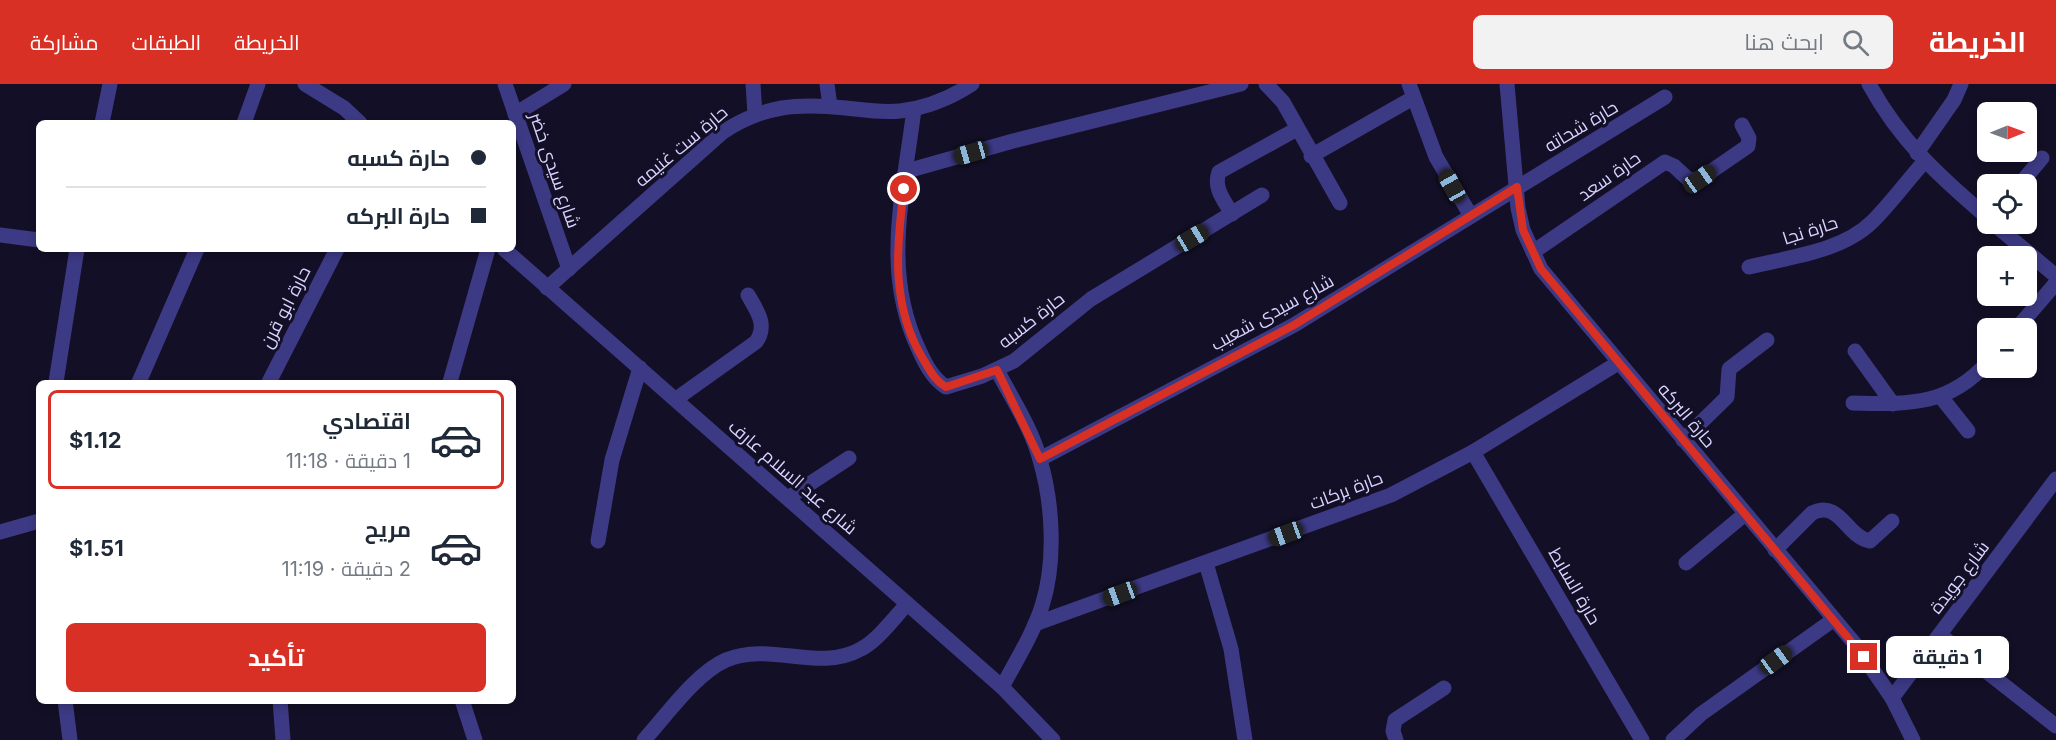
<!DOCTYPE html>
<html lang="ar">
<meta charset="utf-8">
<style>
body{margin:0;font-family:Inter,Cairo,sans-serif;background:#f2f2f3;color:#1f2937;direction:rtl;height:100vh;display:flex;flex-direction:column;font-size:22px;white-space:nowrap}
*{box-sizing:border-box;margin:0}
p{font-size:20px;color:#747a83}
.icon{flex:none;width:33px;height:33px;fill:none;stroke:currentColor;stroke-width:2;stroke-linecap:round;stroke-linejoin:round}
.map{position:relative;flex:1;overflow:hidden;direction:ltr}
.panel{position:absolute;left:36px;top:296px;width:480px;height:324px;display:flex;flex-direction:column;background:#fff;border-radius:9px;box-shadow:0 3px 9px #0003;direction:rtl}
.panel>*{flex:none}
.guide{position:absolute;left:36px;top:36px;width:480px;height:132px;border-radius:9px;box-shadow:0 3px 9px #0003;direction:rtl;display:grid;align-content:center;height:132px;padding:0 30px;background:#fff}
.needle{width:39px;rotate:89deg}
.fabs{position:absolute;left:1977px;top:18px;display:grid;gap:12px}
.fabs a{display:grid;place-items:center;width:60px;height:60px;border-radius:9px;background:#fff;box-shadow:0 3px 9px #0003;font-size:30px}
.end{position:absolute;width:27px;height:27px;margin:-14px;border:8px solid #d93025;background:#fff;box-shadow:0 0 0 3px #fff}
.from{border-radius:50%}
.bubble{position:absolute;height:42px;border-radius:9px;background:#fff;box-shadow:0 3px 9px #0003;font-size:20px;font-weight:700;line-height:42px;text-align:center;direction:rtl}
.car{position:absolute;width:18px;height:36px;margin:-18px -9px;border-radius:8px;box-shadow:0 0 4px 2px #0007;background:linear-gradient(#222 24%,#8ab4d8 0 40%,#222 0 76%,#8ab4d8 0 86%,#222 0)}
.guide b{display:flex;align-items:center;gap:21px;height:57px;font-size:22px}
.guide b+b{border-top:2px solid #e0e1e3}
.guide i{width:15px;height:15px;background:#1f2937}
ul{padding:10px 0 0;list-style:none}
li{display:flex;align-items:center;gap:18px;height:99px;margin:0 12px 9px;padding:0 18px;border:3px solid transparent;border-radius:9px}
li div{flex:1}
li b{display:block;font-size:22px}
li em{font-style:normal;font-weight:700}
li.on{border-color:#d93025}
li>.icon{width:54px;height:54px;stroke-width:1.5}
.cta{display:flex;gap:12px;margin-top:auto;padding:12px 30px}
.cta a{flex:1;height:69px;border-radius:9px;background:#d93025;color:#fff;font-size:24px;font-weight:700;line-height:69px;text-align:center}
header{display:flex;align-items:center;gap:36px;box-sizing:border-box;height:84px;padding:0 30px;background:#d93025;color:#fff}
header strong{font-size:28px}
nav{display:flex;gap:33px;margin-inline-start:auto;font-size:21px}
.search{width:420px;height:54px;background:#f2f2f3;display:flex;align-items:center;gap:15px;box-sizing:border-box;padding:0 21px;border-radius:9px;color:#747a83;font-size:22px}
.map>svg:first-child{display:block}
.lines{fill:none;stroke-linecap:round;stroke-linejoin:round}
.minor{stroke:#3d3a85;stroke-width:15}
.route{stroke:#d93025;stroke-width:8}
.labels{text-anchor:middle;dominant-baseline:central;stroke-width:6;stroke-linejoin:round;paint-order:stroke}
.street-label{font-size:18px;fill:#d9d4ff;stroke:#130f26}
</style>
<header>
<strong>الخريطة</strong>
<div class="search"><svg class="icon" aria-label="search" viewBox="0 0 24 24"><circle cx="10" cy="10" r="6"/><path d="M15 15l6 6"/></svg>ابحث هنا</div>
<nav><a>الخريطة</a><a>الطبقات</a><a>مشاركة</a></nav>
</header>
<div class="map">
<svg width="2056" height="656" viewBox="0 0 2056 656">
<rect width="100%" height="100%" fill="#130f26"/>
<g class="lines">
<!-- minor -->
<g class="minor">
<polyline points="305,0 344,24 360,39"/>
<polyline points="505,0 569,185"/>
<polyline points="753,0 755,30"/>
<polyline points="827,0 830,22"/>
<polyline points="1266,0 1283,18 1340,119"/>
<polyline points="1409,0 1436,73 1471,132"/>
<polyline points="1507,0 1518,124 1523,146 1541,185 1855,560 1892,614 1913,656"/>
<path d="M1869,0c31,57 70,92 119,134"/>
<path d="M914,25c-10,83 -33,162 5,241 6,14 14,29 27,37l36,-11 32,-15 77,-62 171,-104"/>
<polyline points="515,30 564,0"/>
<polyline points="102,39 110,0"/>
<polyline points="244,39 258,0"/>
<polyline points="1917,69 1954,16 1961,0"/>
<polyline points="1311,72 1413,14"/>
<polyline points="907,87 1013,57 1241,0"/>
<polyline points="2020,100 2042,74"/>
<path d="M1232,130c-8,-14 -19,-26 -13,-42l78,-43"/>
<polyline points="1994,140 2056,192"/>
<polyline points="0,151 39,156"/>
<polyline points="504,165 1002,603 1053,656"/>
<polyline points="1533,168 1665,78 1674,82 1689,96 1700,95 1748,62 1749,54 1742,41"/>
<path d="M1749,183c40,-10 93,-15 124,-46 18,-18 34,-40 51,-59"/>
<path d="M547,204l176,-156c41,-27 75,-29 123,-24 18,2 36,5 54,3 27,-3 49,-12 72,-27"/>
<polyline points="2017,244 2056,199"/>
<polyline points="1855,267 1893,320"/>
<path d="M997,286c15,29 35,59 43,90 13,44 16,102 2,146 -9,28 -26,55 -40,81"/>
<polyline points="56,298 77,165"/>
<polyline points="139,298 197,165"/>
<polyline points="269,298 337,165"/>
<polyline points="450,298 488,165"/>
<polyline points="1941,313 1968,347"/>
<path d="M676,315l80,-57c12,-17 1,-31 -8,-47"/>
<path d="M1853,319c54,1 95,4 135,-41"/>
<polyline points="1683,356 1727,313 1729,285 1767,256"/>
<polyline points="1473,368 1642,656"/>
<polyline points="1040,375 1294,241 1665,13"/>
<polyline points="788,414 849,374"/>
<polyline points="0,448 39,437"/>
<polyline points="598,457 612,376 640,284"/>
<path d="M1775,466l37,-37c28,-14 34,24 58,28l22,-20"/>
<polyline points="1206,479 1231,565 1245,656"/>
<polyline points="1686,479 1745,430"/>
<polyline points="1035,540 1391,411 1473,368 1618,279"/>
<polyline points="1940,551 2056,642"/>
<polyline points="1892,614 2056,395"/>
<polyline points="65,616 70,656"/>
<polyline points="280,616 283,656"/>
<polyline points="462,616 475,656"/>
<path d="M644,656c22,-24 52,-67 82,-80 45,-19 92,13 135,-11 17,-9 33,-31 46,-45"/>
<polyline points="1396,656 1393,647 1395,636 1444,604"/>
<polyline points="1673,656 1701,630 1833,536"/>
</g>
</g>
<g class="lines">
<!-- route -->
<path class="route" d="M904,105c-8,59 -13,117 19,170 7,11 11,21 23,28l51,-17 43,89 254,-134 223,-138 6,43 18,39 323,388"/>
</g>
<g class="labels">
<!-- street labels -->
<g class="street-label">
<text transform="translate(1581 42) rotate(-31)">حارة شحاته</text>
<text transform="translate(681 62) rotate(-40)">حارة ست غنيمه</text>
<text transform="translate(555 86) rotate(71)">شارع سيدى خضر</text>
<text transform="translate(1609 92) rotate(-35)">حارة سعد</text>
<text transform="translate(1810 146) rotate(-18)">حارة نجا</text>
<text transform="translate(285 223) rotate(-63)">حارة ابو قرن</text>
<text transform="translate(1272 228) rotate(-29)">شارع سيدى شعيب</text>
<text transform="translate(1031 236) rotate(-38)">حارة كسبه</text>
<text transform="translate(1687 331) rotate(50)">حارة البركه</text>
<text transform="translate(793 393) rotate(41)">شارع عبد السلام عارف</text>
<text transform="translate(1346 406) rotate(-21)">حارة بركات</text>
<text transform="translate(1959 493) rotate(-53)">شارع جويدة</text>
<text transform="translate(1575 502) rotate(60)">حارة السابط</text>
</g>
</g>
</svg>
<div class="fabs">
<a><svg class="needle" viewBox="-14 -14 28 28"><path d="M0-13l5 13h-10z" fill="#e53935"/><path d="M0 13l5-13h-10z" fill="#747a83"/></svg></a>
<a><svg class="icon" aria-label="locate" viewBox="0 0 24 24"><circle cx="12" cy="12" r="6"/><path d="M12 2v4M12 18v4M2 12h4M18 12h4"/></svg></a>
<a>+</a>
<a>−</a>
</div>
<i class="end from" style="left:904px;top:105px"></i>
<i class="end" style="left:1864px;top:573px"></i>
<div class="bubble" style="left:1886px;top:552px;width:123px">1 دقيقة</div>
<i class="car" style="left:971px;top:69px;rotate:254deg"></i>
<i class="car" style="left:1700px;top:95px;rotate:55deg"></i>
<i class="car" style="left:1452px;top:102px;rotate:331deg"></i>
<i class="car" style="left:1192px;top:154px;rotate:59deg"></i>
<i class="car" style="left:1286px;top:450px;rotate:250deg"></i>
<i class="car" style="left:1120px;top:510px;rotate:250deg"></i>
<i class="car" style="left:1776px;top:576px;rotate:54deg"></i>
<div class="guide">
<b><i class="from"></i>حارة كسبه</b>
<b><i></i>حارة البركه</b>
</div>
<section class="panel">
<ul>
<li class="on"><svg class="icon" aria-label="car" viewBox="0 0 24 24"><path d="M5 17H2v-5l4-1 3-4h7l3 4 3 1v5h-3M9 17h6M6 11h13"/><circle cx="7" cy="17" r="2"/><circle cx="17" cy="17" r="2"/></svg><div><b>اقتصادي</b><p>1 دقيقة · 11:18</p></div><em>$1.12</em></li>
<li><svg class="icon" aria-label="car" viewBox="0 0 24 24"><path d="M5 17H2v-5l4-1 3-4h7l3 4 3 1v5h-3M9 17h6M6 11h13"/><circle cx="7" cy="17" r="2"/><circle cx="17" cy="17" r="2"/></svg><div><b>مريح</b><p>2 دقيقة · 11:19</p></div><em>$1.51</em></li>
</ul>
<div class="cta"><a>تأكيد</a></div>
</section>
</div>
